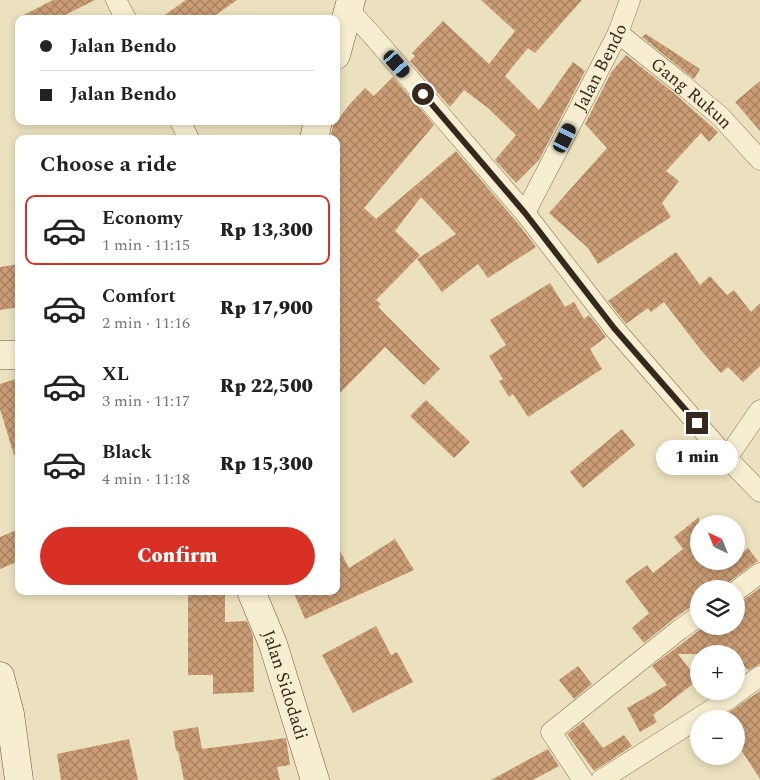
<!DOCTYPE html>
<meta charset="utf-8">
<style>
body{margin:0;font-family:Spectral,serif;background:#f6f6f6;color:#222;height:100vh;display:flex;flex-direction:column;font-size:19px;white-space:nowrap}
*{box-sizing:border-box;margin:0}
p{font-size:16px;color:#767676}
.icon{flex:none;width:28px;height:28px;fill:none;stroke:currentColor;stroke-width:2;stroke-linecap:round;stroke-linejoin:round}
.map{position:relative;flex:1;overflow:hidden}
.side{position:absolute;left:15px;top:135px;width:325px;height:460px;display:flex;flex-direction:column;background:#fff;border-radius:10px;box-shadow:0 2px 8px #0003}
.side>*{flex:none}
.guide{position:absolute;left:15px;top:15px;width:325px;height:110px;border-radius:10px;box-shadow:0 2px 8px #0003;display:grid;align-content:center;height:110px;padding:0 25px;background:#fff}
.needle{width:32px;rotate:317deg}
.tools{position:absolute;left:690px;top:515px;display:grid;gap:10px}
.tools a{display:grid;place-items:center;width:55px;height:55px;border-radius:50%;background:#fff;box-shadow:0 2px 8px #0003;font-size:25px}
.end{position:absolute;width:22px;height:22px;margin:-11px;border:6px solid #34291c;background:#fff;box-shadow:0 0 0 2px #fff}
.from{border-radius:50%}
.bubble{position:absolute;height:35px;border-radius:18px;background:#fff;box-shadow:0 2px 8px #0003;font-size:16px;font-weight:800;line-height:35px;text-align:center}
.car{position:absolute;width:15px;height:30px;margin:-15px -8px;border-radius:6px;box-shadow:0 0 4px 1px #0007;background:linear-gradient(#222 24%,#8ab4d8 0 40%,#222 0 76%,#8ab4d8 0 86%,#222 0)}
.guide b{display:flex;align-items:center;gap:18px;height:48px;font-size:19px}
.guide b+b{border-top:1px solid #e0e0e0}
.guide i{width:12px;height:12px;background:#222}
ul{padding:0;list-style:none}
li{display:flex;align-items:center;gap:15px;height:70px;margin:0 10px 8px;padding:0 15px;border:2px solid transparent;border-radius:10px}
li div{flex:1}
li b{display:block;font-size:19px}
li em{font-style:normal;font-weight:800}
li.active{border-color:#d93025}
li>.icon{width:45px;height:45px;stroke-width:1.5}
h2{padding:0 25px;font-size:22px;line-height:60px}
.primary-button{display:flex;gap:10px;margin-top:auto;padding:10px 25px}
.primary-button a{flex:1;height:58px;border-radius:30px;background:#d93025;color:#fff;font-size:20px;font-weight:800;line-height:58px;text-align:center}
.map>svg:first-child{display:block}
.building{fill:url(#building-cross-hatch)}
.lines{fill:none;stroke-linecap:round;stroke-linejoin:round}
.street-casing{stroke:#847258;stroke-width:21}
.secondary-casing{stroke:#65533b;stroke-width:29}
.street{stroke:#f7eed1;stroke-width:20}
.secondary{stroke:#f7eed1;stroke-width:28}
.route{stroke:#34291c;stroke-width:6}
.labels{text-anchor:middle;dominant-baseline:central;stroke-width:4;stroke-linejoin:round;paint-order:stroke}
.street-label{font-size:18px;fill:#34291c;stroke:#f4ebce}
</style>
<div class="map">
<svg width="760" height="780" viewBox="0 0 760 780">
<defs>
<pattern id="building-cross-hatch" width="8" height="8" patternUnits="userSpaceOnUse" patternTransform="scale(1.25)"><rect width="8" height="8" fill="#ca9d75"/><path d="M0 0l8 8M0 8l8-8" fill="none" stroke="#a5805f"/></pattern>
</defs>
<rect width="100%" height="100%" fill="#ece1be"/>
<!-- building -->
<g class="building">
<polygon points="53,0 95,0 57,19 16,19"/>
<polygon points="186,0 237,0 210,19 159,19"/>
<polygon points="481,0 582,0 535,53 528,48 505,76 539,110 573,62 585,71 539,160 516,183 495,160 516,135 488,108 464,90 450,107 410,61 415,56 412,53 443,21 489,64 515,31"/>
<polygon points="646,34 700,69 694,79 642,37"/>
<polygon points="626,55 674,93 718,132 709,142 701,133 666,171 679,181 662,203 671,217 598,264 588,248 549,213 607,148 585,124 612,71"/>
<polygon points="393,77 434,125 364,208 376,219 456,151 516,221 536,247 488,278 478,264 442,292 417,259 456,234 421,197 395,231 420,255 376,300 381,304 378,307 440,369 424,385 385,347 336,397 336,139 330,139 333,126 349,105 365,88 374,96"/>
<polygon points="760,81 760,131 735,102"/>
<polygon points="676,252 700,285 710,276 727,295 734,290 751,312 760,303 760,366 743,382 728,367 721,373 700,349 664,302 651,312 648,308 626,324 608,301"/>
<polygon points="19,264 19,307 0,310 0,267"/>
<polygon points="550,283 565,307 574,302 584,319 589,315 606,337 590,349 602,369 528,417 513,394 509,397 499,381 503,379 489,356 506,345 490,320"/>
<polygon points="19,378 19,454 14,455 0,409 0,384"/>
<polygon points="426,400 470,442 454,458 410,416"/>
<polygon points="622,429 635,445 583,488 570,472"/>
<polygon points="699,517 699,561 736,561 736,558 748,548 758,561 753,564 729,582 725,589 699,589 699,604 692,606 672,620 644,643 632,628 649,613 625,581 647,565 653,573 683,549 674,537"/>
<polygon points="19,529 19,561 0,569 0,537"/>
<polygon points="395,539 414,570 305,619 293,591 336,591 336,543 349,568"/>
<polygon points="760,588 760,664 748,670 736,657 736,654 678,654 698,680 653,715 657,722 640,732 627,708 667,685 652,666 705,626 736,626 736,603 743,600"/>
<polygon points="188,591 225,591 225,622 247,621 253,636 254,692 213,694 213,675 188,675"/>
<polygon points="376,626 391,655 397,652 413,682 353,713 322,655"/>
<polygon points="578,666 592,684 574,699 559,680"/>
<polygon points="760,691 760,779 736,742 736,719 719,719"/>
<polygon points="583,722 603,748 624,735 632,746 594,771 567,734"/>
<polygon points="198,727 202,749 286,738 290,765 277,767 280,780 184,780 178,751 176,751 173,731"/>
<polygon points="129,739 138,780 61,780 57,754"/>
<polygon points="548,749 559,766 533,780 491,780"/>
</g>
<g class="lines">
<!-- street casing -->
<g class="street-casing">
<g id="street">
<polyline points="116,0 126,19"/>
<polyline points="349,10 372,35 525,213 614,328 727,458 760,492"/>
<path id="s1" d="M618,33l64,51 39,33 39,43"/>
<polyline points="180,121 189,139"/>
<path id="s2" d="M525,213l93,-180 12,-33"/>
<polyline points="727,458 760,410"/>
<polyline points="736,591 760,573"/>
<polyline points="583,780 551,732 679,630 699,616"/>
<polyline points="601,780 730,698 760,676"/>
</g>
</g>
<!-- secondary casing -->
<g class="secondary-casing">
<g id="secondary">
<polyline points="336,55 351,0"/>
<polyline points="314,139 318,121"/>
<polyline points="0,355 19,355"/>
<path id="s3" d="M251,591l22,53 42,136"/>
<polyline points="0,676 10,714 19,780"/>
</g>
</g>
<!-- street -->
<use href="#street" class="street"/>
<!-- secondary -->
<use href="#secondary" class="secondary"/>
</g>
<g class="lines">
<!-- route -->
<polyline class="route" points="423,94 525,213 614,328 697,423"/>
</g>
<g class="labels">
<!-- street labels -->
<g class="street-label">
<text stroke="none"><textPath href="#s2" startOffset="164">Jalan Bendo</textPath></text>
<text stroke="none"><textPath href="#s1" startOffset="95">Gang Rukun</textPath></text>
<text stroke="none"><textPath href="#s3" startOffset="100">Jalan Sidodadi</textPath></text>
</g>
</g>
</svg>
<div class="tools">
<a><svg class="needle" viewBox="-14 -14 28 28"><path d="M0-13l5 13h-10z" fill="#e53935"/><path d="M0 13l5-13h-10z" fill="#767676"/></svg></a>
<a><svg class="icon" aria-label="layers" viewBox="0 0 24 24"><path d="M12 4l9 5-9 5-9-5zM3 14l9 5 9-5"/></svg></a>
<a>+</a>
<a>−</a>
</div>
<i class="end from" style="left:423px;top:94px"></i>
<i class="end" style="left:697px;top:423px"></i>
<div class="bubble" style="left:656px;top:440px;width:82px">1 min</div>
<i class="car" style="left:397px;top:64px;rotate:139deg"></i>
<i class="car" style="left:565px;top:138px;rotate:27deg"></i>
<div class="guide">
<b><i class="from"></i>Jalan Bendo</b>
<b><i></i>Jalan Bendo</b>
</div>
<section class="side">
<h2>Choose a ride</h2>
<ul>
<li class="active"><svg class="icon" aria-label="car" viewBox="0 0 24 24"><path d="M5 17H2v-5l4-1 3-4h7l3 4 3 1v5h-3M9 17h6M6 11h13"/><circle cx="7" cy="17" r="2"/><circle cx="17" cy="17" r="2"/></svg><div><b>Economy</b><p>1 min · 11:15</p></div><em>Rp 13,300</em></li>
<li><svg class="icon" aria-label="car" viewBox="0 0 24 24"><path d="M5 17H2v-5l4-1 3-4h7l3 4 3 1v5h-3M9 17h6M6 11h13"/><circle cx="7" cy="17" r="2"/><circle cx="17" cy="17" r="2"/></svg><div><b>Comfort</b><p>2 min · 11:16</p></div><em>Rp 17,900</em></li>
<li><svg class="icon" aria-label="car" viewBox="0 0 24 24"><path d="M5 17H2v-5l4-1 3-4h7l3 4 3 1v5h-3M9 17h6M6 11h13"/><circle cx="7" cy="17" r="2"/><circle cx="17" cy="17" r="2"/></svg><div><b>XL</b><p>3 min · 11:17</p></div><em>Rp 22,500</em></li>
<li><svg class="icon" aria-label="car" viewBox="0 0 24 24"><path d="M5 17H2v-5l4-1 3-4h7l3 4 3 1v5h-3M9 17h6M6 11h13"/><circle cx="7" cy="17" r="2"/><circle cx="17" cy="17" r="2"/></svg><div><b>Black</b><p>4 min · 11:18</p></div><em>Rp 15,300</em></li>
</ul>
<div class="primary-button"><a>Confirm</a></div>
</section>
</div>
